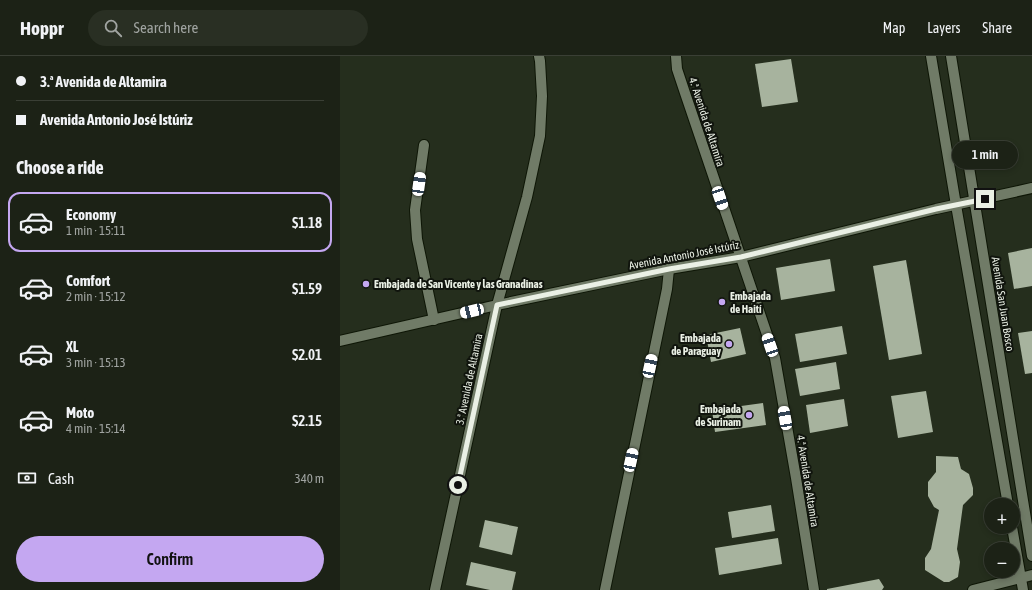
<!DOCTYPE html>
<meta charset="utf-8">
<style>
body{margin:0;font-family:"Asap Condensed",sans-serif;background:#292f23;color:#f1f3f6;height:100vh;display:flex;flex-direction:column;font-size:15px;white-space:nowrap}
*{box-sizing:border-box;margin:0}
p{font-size:13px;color:#a0a4a1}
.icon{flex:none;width:22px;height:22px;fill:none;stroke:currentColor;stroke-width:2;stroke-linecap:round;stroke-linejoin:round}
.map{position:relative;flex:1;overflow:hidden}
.sheet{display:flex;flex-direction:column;background:#1c2216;width:340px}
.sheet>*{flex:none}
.top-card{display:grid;align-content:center;height:88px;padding:0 16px;background:#1c2216}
.fabs{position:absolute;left:644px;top:442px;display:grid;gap:8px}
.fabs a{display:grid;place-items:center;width:36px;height:36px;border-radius:50%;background:#1c2216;box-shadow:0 2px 6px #0003,0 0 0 1px #3a3f35;font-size:20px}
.end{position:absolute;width:18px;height:18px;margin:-9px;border:5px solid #eaf0e5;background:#111;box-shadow:0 0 0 2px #111}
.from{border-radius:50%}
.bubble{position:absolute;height:28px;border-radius:14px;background:#1c2216;box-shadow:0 2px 6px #0003,0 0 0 1px #3a3f35;font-size:13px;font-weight:600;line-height:28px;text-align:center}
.car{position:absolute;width:12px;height:24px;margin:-12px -6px;border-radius:5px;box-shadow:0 0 3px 1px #0007;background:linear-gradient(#fff 24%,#345 0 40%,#fff 0 76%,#345 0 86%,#fff 0)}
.top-card b{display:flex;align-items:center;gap:14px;height:38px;font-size:15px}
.top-card b+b{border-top:1px solid #3a3f35}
.top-card i{width:10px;height:10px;background:#f1f3f6}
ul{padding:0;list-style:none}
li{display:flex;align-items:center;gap:12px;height:60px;margin:0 8px 6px;padding:0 8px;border:2px solid transparent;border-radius:12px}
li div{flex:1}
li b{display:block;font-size:15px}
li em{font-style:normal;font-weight:600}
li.on{border-color:#c4a7f1}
li>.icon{width:36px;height:36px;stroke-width:1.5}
h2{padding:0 16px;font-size:18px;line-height:48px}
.pay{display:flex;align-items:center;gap:10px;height:44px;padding:0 16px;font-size:15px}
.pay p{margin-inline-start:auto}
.cta{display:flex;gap:8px;margin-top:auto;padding:8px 16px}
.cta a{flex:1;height:46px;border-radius:24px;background:#c4a7f1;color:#111;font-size:16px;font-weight:600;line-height:46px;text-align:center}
header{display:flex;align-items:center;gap:24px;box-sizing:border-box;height:56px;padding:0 20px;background:#1c2216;border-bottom:1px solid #3a3f35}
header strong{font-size:19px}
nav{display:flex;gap:22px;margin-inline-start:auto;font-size:14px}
.search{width:280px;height:36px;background:#292f23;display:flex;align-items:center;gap:10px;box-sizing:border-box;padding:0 14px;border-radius:22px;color:#a0a4a1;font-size:15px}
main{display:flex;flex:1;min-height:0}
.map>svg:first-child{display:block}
.building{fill:#a7b39e}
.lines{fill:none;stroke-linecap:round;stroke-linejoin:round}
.minor-casing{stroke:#0e1606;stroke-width:12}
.minor{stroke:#707b67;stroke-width:10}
.route{stroke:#eaf0e5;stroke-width:5}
.poi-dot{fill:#c4a7f1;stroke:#10140d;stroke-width:1.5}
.labels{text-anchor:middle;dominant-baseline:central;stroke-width:4;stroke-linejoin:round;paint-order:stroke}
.street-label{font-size:11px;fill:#eaf0e5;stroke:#10140d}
.poi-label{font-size:11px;font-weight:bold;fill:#eaf0e5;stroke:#10140d;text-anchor:start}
</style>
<header>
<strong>Hoppr</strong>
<div class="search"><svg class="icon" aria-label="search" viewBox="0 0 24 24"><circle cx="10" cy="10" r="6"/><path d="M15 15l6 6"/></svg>Search here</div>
<nav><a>Map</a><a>Layers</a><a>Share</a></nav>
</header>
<main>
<section class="sheet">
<div class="top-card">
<b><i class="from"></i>3.ª Avenida de Altamira</b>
<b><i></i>Avenida Antonio José Istúriz</b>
</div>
<h2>Choose a ride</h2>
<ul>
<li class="on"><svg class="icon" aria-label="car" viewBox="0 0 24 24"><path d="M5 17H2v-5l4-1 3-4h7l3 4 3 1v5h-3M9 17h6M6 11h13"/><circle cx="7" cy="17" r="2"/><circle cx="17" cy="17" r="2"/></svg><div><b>Economy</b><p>1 min · 15:11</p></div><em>$1.18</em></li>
<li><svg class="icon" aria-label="car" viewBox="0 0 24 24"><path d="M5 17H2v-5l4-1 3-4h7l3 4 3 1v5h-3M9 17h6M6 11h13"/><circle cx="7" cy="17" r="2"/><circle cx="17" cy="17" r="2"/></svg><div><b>Comfort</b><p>2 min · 15:12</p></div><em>$1.59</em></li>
<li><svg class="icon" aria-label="car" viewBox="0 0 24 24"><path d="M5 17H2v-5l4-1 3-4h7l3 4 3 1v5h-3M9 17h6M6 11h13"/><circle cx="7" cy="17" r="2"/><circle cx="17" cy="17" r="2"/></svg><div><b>XL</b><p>3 min · 15:13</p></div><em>$2.01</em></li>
<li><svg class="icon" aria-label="car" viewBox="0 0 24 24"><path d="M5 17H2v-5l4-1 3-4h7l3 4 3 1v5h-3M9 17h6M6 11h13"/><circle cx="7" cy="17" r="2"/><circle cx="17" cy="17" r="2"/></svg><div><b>Moto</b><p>4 min · 15:14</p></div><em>$2.15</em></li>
</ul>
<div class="pay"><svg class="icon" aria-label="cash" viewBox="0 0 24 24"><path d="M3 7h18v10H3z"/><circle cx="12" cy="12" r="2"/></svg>Cash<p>340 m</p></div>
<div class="cta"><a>Confirm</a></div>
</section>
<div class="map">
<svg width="692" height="534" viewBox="0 0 692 534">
<rect width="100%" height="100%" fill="#252e1d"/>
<!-- building -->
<g class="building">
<polygon points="451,3 458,46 422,51 415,8"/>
<polygon points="692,192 692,230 674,233 668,197"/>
<polygon points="490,203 495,235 441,244 436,212"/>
<polygon points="566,204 582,298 549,304 533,210"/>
<polygon points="502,270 507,298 460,306 455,278"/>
<polygon points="400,272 406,298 371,306 366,279"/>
<polygon points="692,275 692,317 685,318 678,277"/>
<polygon points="496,306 500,333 460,340 455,313"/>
<polygon points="586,335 593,376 558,382 551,340"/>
<polygon points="504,343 508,370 470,377 466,349"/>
<polygon points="423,347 426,369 375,376 372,354"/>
<polygon points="596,400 618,401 621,413 629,418 633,432 633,439 623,449 617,493 620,506 618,521 609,526 604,526 585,514 585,502 591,493 599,454 594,451 588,440 588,426 596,416"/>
<polygon points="431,449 435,475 392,482 388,456"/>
<polygon points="145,464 178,471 172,499 139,491"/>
<polygon points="438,482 442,508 379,519 375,492"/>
<polygon points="131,506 176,516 172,534 150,534 126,529"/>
<polygon points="539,523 544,531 542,534 487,534 487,533"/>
</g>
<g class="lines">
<!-- minor casing -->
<g class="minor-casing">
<g id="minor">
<polyline points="336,0 337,13 345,37 435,302 456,422 474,534"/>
<polyline points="591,0 616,149 668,449"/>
<polyline points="611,0 692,500"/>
<polyline points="84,89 75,154 77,183 94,264"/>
<polyline points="0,285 157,249 329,213 401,201 596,153 692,132"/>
<polyline points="672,471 683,534"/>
<polyline points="95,534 157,249 187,141 200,80 202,40 200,5 199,0"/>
<polyline points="265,534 327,233 329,213"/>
<polyline points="633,534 692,519"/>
</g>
</g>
<!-- minor -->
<use href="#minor" class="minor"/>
</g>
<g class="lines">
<!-- route -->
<polyline class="route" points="118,429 157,249 329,213 401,201 596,153 645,143"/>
</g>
<!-- markers -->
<g class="poi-dot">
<circle cx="26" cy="228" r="4"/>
<circle cx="382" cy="246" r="4"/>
<circle cx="389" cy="288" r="4"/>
<circle cx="409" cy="359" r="4"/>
</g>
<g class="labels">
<!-- street labels -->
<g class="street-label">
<text transform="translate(367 66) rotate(72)">4.ª Avenida de Altamira</text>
<text transform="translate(344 199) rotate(-11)">Avenida Antonio José Istúriz</text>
<text transform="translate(663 248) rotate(81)">Avenida San Juan Bosco</text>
<text transform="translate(129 323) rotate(-78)">3.ª Avenida de Altamira</text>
<text transform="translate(468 425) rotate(81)">4.ª Avenida de Altamira</text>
</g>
<!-- poi labels -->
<g class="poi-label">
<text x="34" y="228">Embajada de San Vicente y las Granadinas</text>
<text x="390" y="240">Embajada<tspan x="390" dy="13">de Haití</tspan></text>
<text x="381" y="282" text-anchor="end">Embajada<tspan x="381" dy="13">de Paraguay</tspan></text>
<text x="401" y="353" text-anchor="end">Embajada<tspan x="401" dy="13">de Surinam</tspan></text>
</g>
</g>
</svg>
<div class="fabs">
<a>+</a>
<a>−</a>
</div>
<i class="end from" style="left:118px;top:429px"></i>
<i class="end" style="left:645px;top:143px"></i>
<div class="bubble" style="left:612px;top:85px;width:66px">1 min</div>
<i class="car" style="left:79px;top:128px;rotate:8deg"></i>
<i class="car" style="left:380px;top:142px;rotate:161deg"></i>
<i class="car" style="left:132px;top:255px;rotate:257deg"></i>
<i class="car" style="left:430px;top:289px;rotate:341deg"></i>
<i class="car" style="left:310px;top:310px;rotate:12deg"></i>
<i class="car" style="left:445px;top:362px;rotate:350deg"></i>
<i class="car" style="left:291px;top:404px;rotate:12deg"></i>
</div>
</main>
